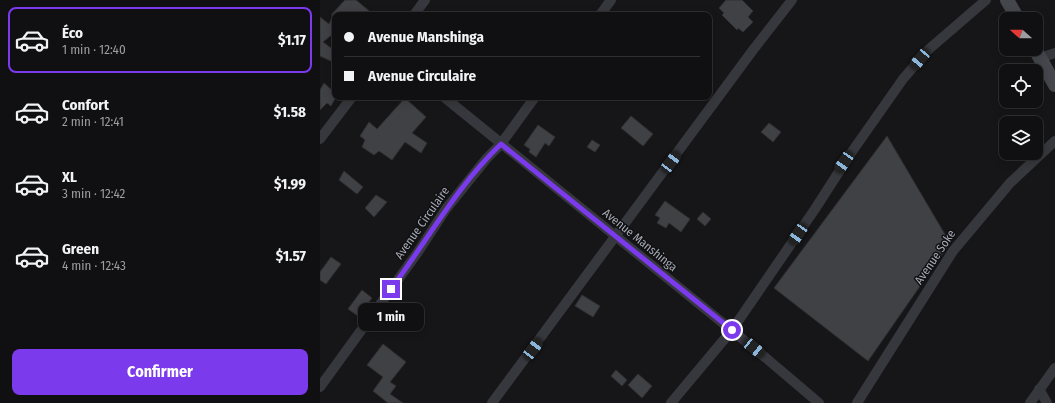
<!DOCTYPE html>
<html lang="fr">
<meta charset="utf-8">
<style>
body{margin:0;font-family:"Fira Sans Condensed",sans-serif;background:#19191b;color:#f1f3f6;height:100vh;display:flex;flex-direction:column;font-size:15px;white-space:nowrap}
*{box-sizing:border-box;margin:0}
p{font-size:13px;color:#9c9d9f}
.icon{flex:none;width:22px;height:22px;fill:none;stroke:currentColor;stroke-width:2;stroke-linecap:round;stroke-linejoin:round}
.map{position:relative;flex:1;overflow:hidden}
.details{display:flex;flex-direction:column;background:#101012;width:320px}
.details>*{flex:none}
.guide{position:absolute;left:12px;top:12px;width:380px;height:88px;border-radius:8px;box-shadow:0 2px 10px #0003,0 0 0 1px #303032;display:grid;align-content:center;height:88px;padding:0 12px;background:#101012}
.needle{width:26px;rotate:291deg}
.buttons{position:absolute;left:679px;top:12px;display:grid;gap:8px}
.buttons a{display:grid;place-items:center;width:44px;height:44px;border-radius:8px;background:#101012;box-shadow:0 2px 10px #0003,0 0 0 1px #303032;font-size:20px}
.end{position:absolute;width:18px;height:18px;margin:-9px;border:5px solid #7c3aed;background:#fff;box-shadow:0 0 0 2px #fff}
.from{border-radius:50%}
.bubble{position:absolute;height:28px;border-radius:8px;background:#101012;box-shadow:0 2px 10px #0003,0 0 0 1px #303032;font-size:13px;font-weight:700;line-height:28px;text-align:center}
.car{position:absolute;width:12px;height:24px;margin:-12px -6px;border-radius:5px;box-shadow:0 0 3px 1px #0007;background:linear-gradient(#222 24%,#8ab4d8 0 40%,#222 0 76%,#8ab4d8 0 86%,#222 0)}
.guide b{display:flex;align-items:center;gap:14px;height:38px;font-size:15px}
.guide b+b{border-top:1px solid #303032}
.guide i{width:10px;height:10px;background:#f1f3f6}
ul{padding:7px 0 0;list-style:none}
li{display:flex;align-items:center;gap:12px;height:66px;margin:0 8px 6px;padding:0 4px;border:2px solid transparent;border-radius:8px}
li div{flex:1}
li b{display:block;font-size:15px}
li em{font-style:normal;font-weight:700}
li.current{border-color:#7c3aed}
li>.icon{width:36px;height:36px;stroke-width:1.5}
.button{display:flex;gap:8px;margin-top:auto;padding:8px 12px}
.button a{flex:1;height:46px;border-radius:8px;background:#7c3aed;color:#fff;font-size:16px;font-weight:700;line-height:46px;text-align:center}
main{display:flex;flex:1;min-height:0}
.map>svg:first-child{display:block}
.building{fill:#404145;stroke:#303034}
.lines{fill:none;stroke-linecap:round;stroke-linejoin:round}
.street{stroke:#37383d;stroke-width:10}
.secondary{stroke:#45474d;stroke-width:14}
.route{stroke:#7c3aed;stroke-width:5}
.labels{text-anchor:middle;dominant-baseline:central;stroke-width:3;stroke-linejoin:round;paint-order:stroke}
.street-label{font-size:12px;fill:#a8adb8;stroke:#111113}
</style>
<main>
<section class="details">
<ul>
<li class="current"><svg class="icon" aria-label="car" viewBox="0 0 24 24"><path d="M5 17H2v-5l4-1 3-4h7l3 4 3 1v5h-3M9 17h6M6 11h13"/><circle cx="7" cy="17" r="2"/><circle cx="17" cy="17" r="2"/></svg><div><b>Éco</b><p>1 min · 12:40</p></div><em>$1.17</em></li>
<li><svg class="icon" aria-label="car" viewBox="0 0 24 24"><path d="M5 17H2v-5l4-1 3-4h7l3 4 3 1v5h-3M9 17h6M6 11h13"/><circle cx="7" cy="17" r="2"/><circle cx="17" cy="17" r="2"/></svg><div><b>Confort</b><p>2 min · 12:41</p></div><em>$1.58</em></li>
<li><svg class="icon" aria-label="car" viewBox="0 0 24 24"><path d="M5 17H2v-5l4-1 3-4h7l3 4 3 1v5h-3M9 17h6M6 11h13"/><circle cx="7" cy="17" r="2"/><circle cx="17" cy="17" r="2"/></svg><div><b>XL</b><p>3 min · 12:42</p></div><em>$1.99</em></li>
<li><svg class="icon" aria-label="car" viewBox="0 0 24 24"><path d="M5 17H2v-5l4-1 3-4h7l3 4 3 1v5h-3M9 17h6M6 11h13"/><circle cx="7" cy="17" r="2"/><circle cx="17" cy="17" r="2"/></svg><div><b>Green</b><p>4 min · 12:43</p></div><em>$1.57</em></li>
</ul>
<div class="button"><a>Confirmer</a></div>
</section>
<div class="map">
<svg width="735" height="403" viewBox="0 0 735 403">
<rect width="100%" height="100%" fill="#161618"/>
<!-- building -->
<g class="building">
<polygon points="25,0 36,0 54,15 15,15 15,32 3,42 15,51 15,63 0,56 0,17 9,24 13,15 11,15"/>
<polygon points="406,0 422,0 433,11 428,17 433,22 423,32 418,28 417,30 402,15 404,13 399,8"/>
<polygon points="4,83 15,93 16,97 11,106 7,103 0,110 0,90"/>
<polygon points="85,98 106,117 92,133 107,143 101,153 85,142 72,160 59,151 54,155 42,147 45,140 40,136 49,122 57,129"/>
<polygon points="311,116 333,134 323,146 301,128"/>
<polygon points="449,123 461,132 453,142 441,132"/>
<polygon points="218,125 235,137 229,146 225,143 216,157 209,152 210,149 204,145"/>
<polygon points="567,136 630,243 548,361 454,288"/>
<polygon points="272,140 280,145 275,152 267,147"/>
<polygon points="24,171 43,187 37,194 19,180"/>
<polygon points="56,195 67,202 54,217 45,208"/>
<polygon points="345,201 370,219 361,232 349,223 346,228 337,223 340,218 335,215"/>
<polygon points="383,212 391,219 385,226 377,219"/>
<polygon points="11,257 21,264 6,284 0,280 0,272"/>
<polygon points="42,290 52,298 38,316 28,309"/>
<polygon points="262,295 280,306 273,317 255,306"/>
<polygon points="63,344 86,362 70,382 76,386 70,394 83,403 68,403 53,391 63,377 47,365"/>
<polygon points="296,370 307,380 302,386 291,376"/>
<polygon points="318,374 332,386 322,398 308,385"/>
</g>
<g class="lines">
<!-- street -->
<g class="street">
<polyline points="94,15 105,0"/>
<polyline points="280,15 291,0"/>
<polyline points="720,58 735,53"/>
<polyline points="124,97 446,358 499,403"/>
<polyline points="0,139 32,97"/>
<polyline points="0,387 98,252 126,209 167,158 181,144 215,97"/>
<polyline points="719,389 727,403"/>
<polyline points="172,403 433,50 472,0"/>
<polyline points="351,403 412,330 495,209 531,153 583,79 608,50 666,0"/>
<polyline points="537,403 633,251 690,183 735,141"/>
<polyline points="710,403 735,368"/>
</g>
<!-- secondary -->
<g class="secondary">
<polyline points="687,0 698,19"/>
<polyline points="715,49 735,85"/>
</g>
</g>
<g class="lines">
<!-- route -->
<path class="route" d="M71,289c36,-48 66,-103 110,-145l231,186"/>
</g>
<g class="labels">
<!-- street labels -->
<g class="street-label">
<text transform="translate(102 223) rotate(-55)">Avenue Circulaire</text>
<text transform="translate(320 240) rotate(39)">Avenue Manshinga</text>
<text transform="translate(615 257) rotate(-56)">Avenue Soke</text>
</g>
</g>
</svg>
<div class="buttons">
<a><svg class="needle" viewBox="-14 -14 28 28"><path d="M0-13l5 13h-10z" fill="#e53935"/><path d="M0 13l5-13h-10z" fill="#9c9d9f"/></svg></a>
<a><svg class="icon" aria-label="locate" viewBox="0 0 24 24"><circle cx="12" cy="12" r="6"/><path d="M12 2v4M12 18v4M2 12h4M18 12h4"/></svg></a>
<a><svg class="icon" aria-label="layers" viewBox="0 0 24 24"><path d="M12 4l9 5-9 5-9-5zM3 14l9 5 9-5"/></svg></a>
</div>
<i class="end from" style="left:412px;top:330px"></i>
<i class="end" style="left:71px;top:289px"></i>
<div class="bubble" style="left:38px;top:303px;width:66px">1 min</div>
<i class="car" style="left:600px;top:59px;rotate:220deg"></i>
<i class="car" style="left:351px;top:162px;rotate:37deg"></i>
<i class="car" style="left:524px;top:162px;rotate:214deg"></i>
<i class="car" style="left:478px;top:234px;rotate:214deg"></i>
<i class="car" style="left:434px;top:348px;rotate:129deg"></i>
<i class="car" style="left:213px;top:349px;rotate:37deg"></i>
<div class="guide">
<b><i class="from"></i>Avenue Manshinga</b>
<b><i></i>Avenue Circulaire</b>
</div>
</div>
</main>
